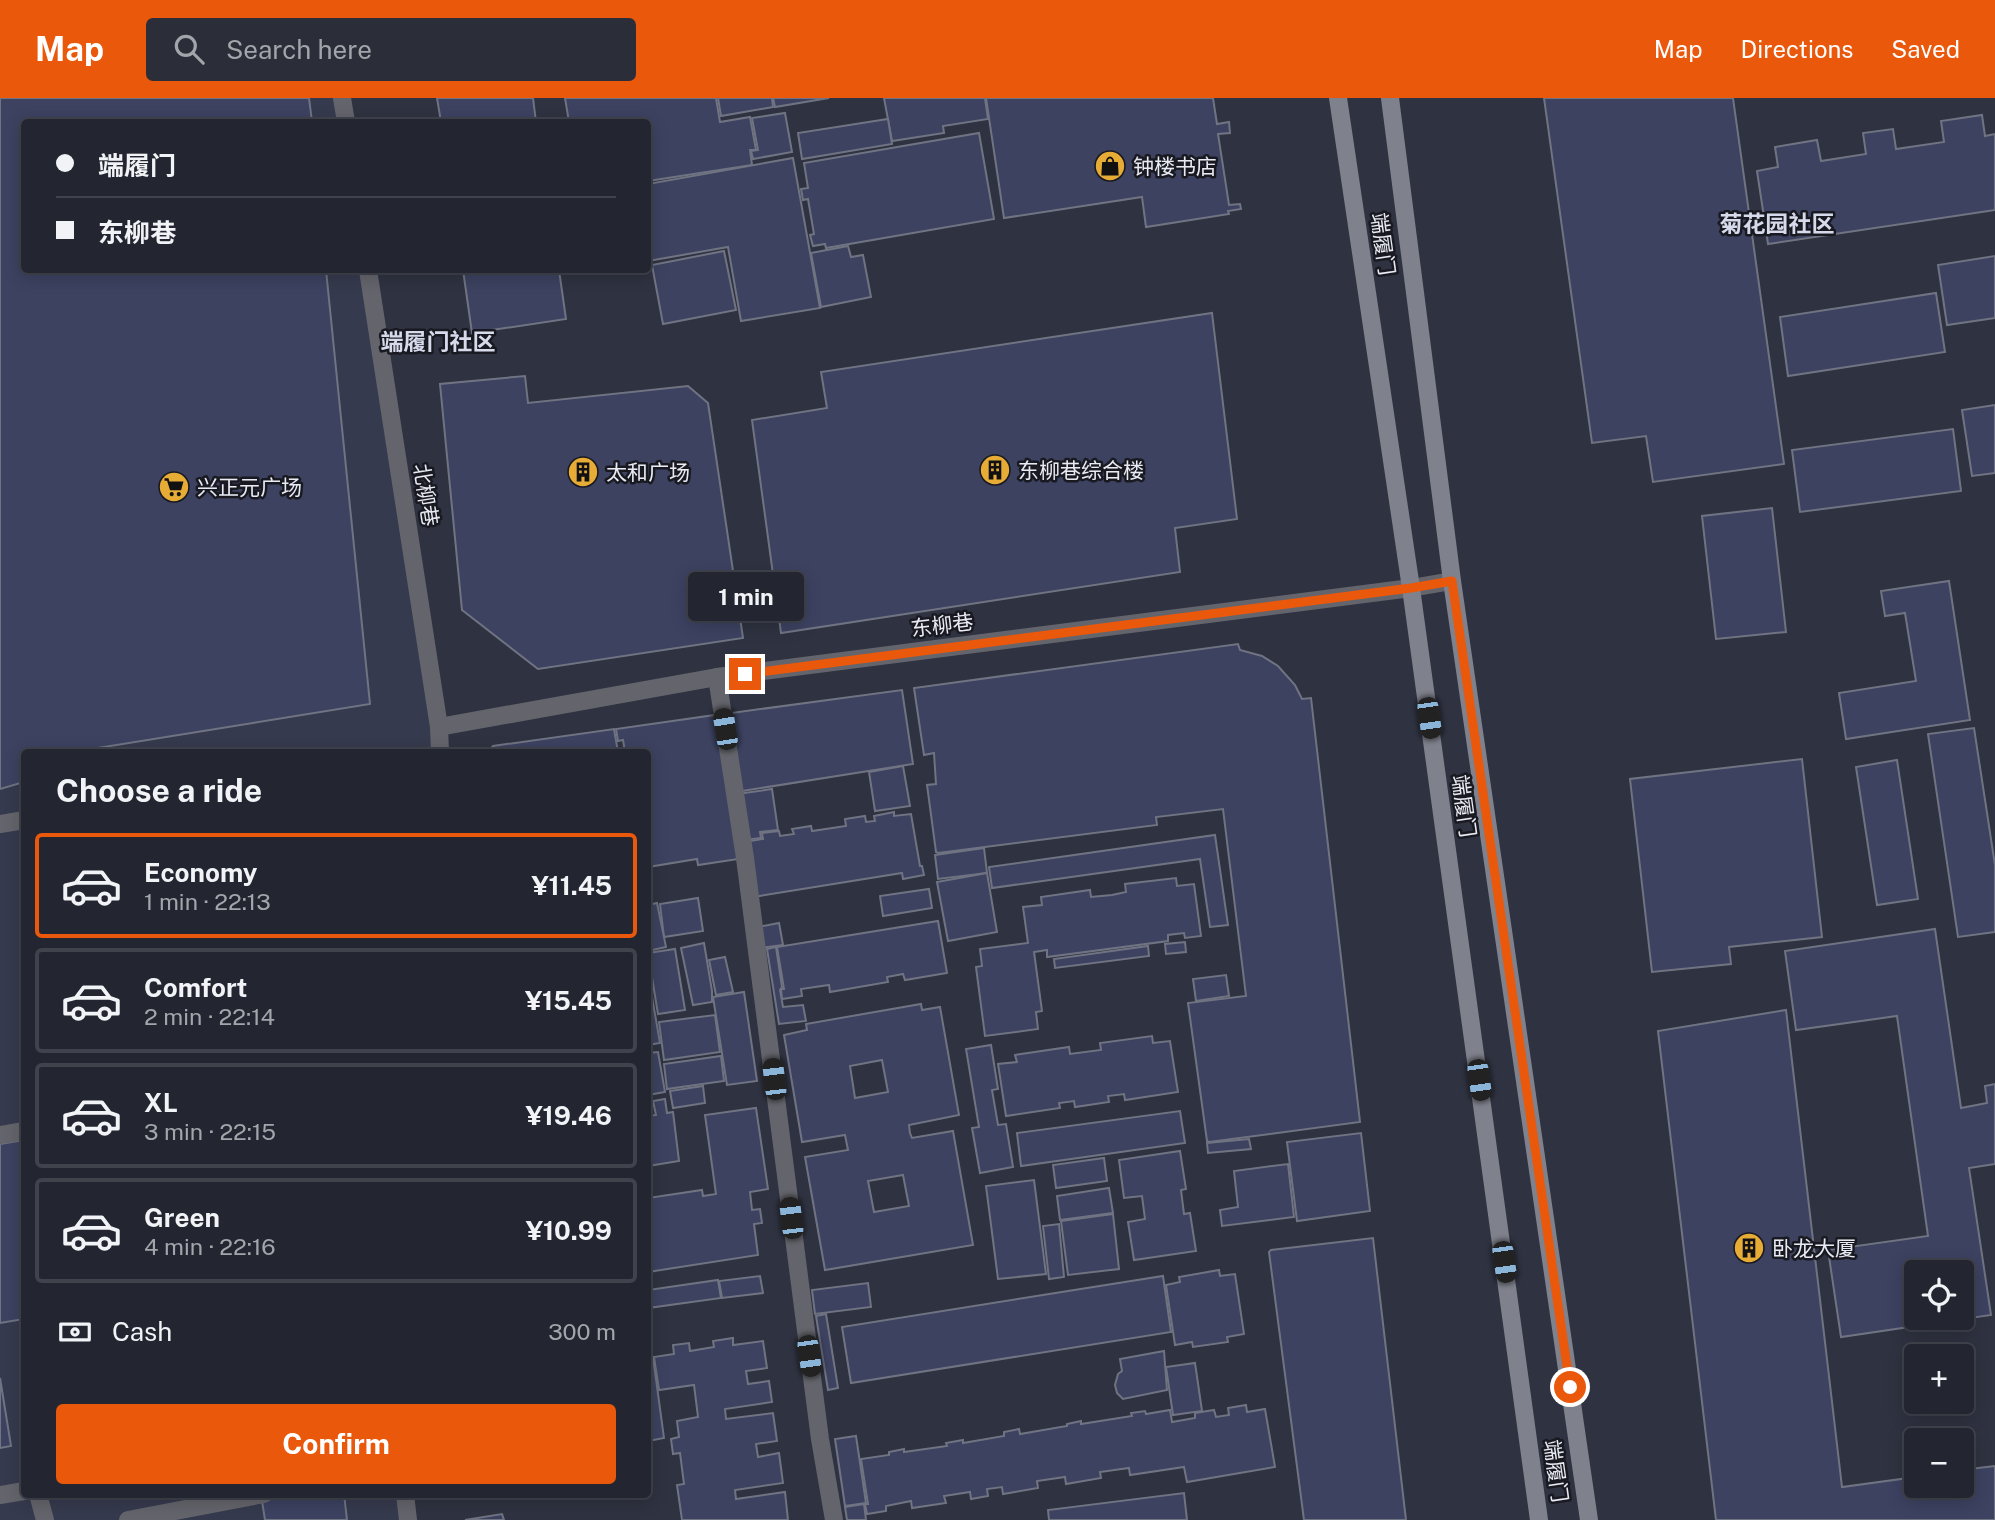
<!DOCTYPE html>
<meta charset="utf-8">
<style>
body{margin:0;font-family:"Public Sans","Noto Sans SC",sans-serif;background:#2b2e38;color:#f1f3f6;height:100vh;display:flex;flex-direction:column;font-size:26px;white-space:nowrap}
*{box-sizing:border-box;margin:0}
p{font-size:23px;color:#a3a5ab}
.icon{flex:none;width:38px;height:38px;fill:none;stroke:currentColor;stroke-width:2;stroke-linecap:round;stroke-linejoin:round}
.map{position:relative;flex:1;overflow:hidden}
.panel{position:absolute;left:21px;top:651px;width:630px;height:749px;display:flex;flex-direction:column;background:#232630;border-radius:7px;box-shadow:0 4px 18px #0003,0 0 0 2px #40434c}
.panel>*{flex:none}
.guide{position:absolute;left:21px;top:21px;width:630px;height:154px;border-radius:7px;box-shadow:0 4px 18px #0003,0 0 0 2px #40434c;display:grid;align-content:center;height:154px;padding:0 35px;background:#232630}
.fabs{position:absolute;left:1904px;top:1162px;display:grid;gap:14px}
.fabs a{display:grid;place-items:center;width:70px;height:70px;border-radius:7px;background:#232630;box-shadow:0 4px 18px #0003,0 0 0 2px #40434c;font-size:35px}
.end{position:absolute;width:32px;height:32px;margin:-16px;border:9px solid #ea580c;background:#fff;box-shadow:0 0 0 4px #fff}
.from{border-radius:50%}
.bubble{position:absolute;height:49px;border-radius:7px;background:#232630;box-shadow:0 4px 18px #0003,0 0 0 2px #40434c;font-size:23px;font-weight:700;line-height:49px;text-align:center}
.car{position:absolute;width:21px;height:42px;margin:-21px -10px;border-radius:9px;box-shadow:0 0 5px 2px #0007;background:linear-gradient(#222 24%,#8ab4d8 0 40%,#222 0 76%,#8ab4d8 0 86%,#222 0)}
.guide b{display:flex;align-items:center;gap:24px;height:66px;font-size:26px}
.guide b+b{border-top:2px solid #40434c}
.guide i{width:18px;height:18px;background:#f1f3f6}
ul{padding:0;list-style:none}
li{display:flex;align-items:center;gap:21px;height:105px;margin:0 14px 10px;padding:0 21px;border:4px solid #40434c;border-radius:7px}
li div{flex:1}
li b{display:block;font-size:26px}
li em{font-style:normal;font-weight:700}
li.current{border-color:#ea580c}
li>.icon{width:63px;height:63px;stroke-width:1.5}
h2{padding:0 35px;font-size:32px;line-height:84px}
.pay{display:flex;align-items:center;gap:18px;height:77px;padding:0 35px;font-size:26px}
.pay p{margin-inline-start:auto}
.button{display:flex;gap:14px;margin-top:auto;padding:14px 35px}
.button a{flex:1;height:80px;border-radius:7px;background:#ea580c;color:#fff;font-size:28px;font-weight:700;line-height:80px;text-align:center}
header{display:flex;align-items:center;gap:42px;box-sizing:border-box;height:98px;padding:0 35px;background:#ea580c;color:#fff}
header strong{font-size:33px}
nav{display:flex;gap:38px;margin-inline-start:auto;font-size:24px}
.search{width:490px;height:63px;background:#2b2e38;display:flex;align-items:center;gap:18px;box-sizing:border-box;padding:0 24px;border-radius:7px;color:#a3a5ab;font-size:26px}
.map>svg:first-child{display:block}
.built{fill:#363a4e}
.building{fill:#3c4260;stroke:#707382;stroke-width:2;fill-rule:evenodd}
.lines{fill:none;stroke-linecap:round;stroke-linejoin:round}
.street{stroke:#64656c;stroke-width:18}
.secondary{stroke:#7f818c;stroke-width:18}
.route{stroke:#ea580c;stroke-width:9}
.labels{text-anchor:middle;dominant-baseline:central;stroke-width:5;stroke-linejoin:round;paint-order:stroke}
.poi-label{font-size:21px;fill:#e9ebf4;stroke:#191a21;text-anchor:start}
.street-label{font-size:21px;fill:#e9ebf4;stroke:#191a21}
.neighbourhood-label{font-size:23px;font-weight:bold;fill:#d6daeb;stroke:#191a21}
</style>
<header>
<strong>Map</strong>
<div class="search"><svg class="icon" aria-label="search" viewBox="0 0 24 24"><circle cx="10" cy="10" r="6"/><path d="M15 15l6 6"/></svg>Search here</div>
<nav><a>Map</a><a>Directions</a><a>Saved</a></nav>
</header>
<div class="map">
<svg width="1995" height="1422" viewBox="0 0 1995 1422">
<rect width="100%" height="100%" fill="#2f3240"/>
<!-- built -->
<polygon class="built" points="0,0 342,0 346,24 24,24 24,172 368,172 441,654 24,654 24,1396 403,1397 406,1422 0,1422"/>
<!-- building -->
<g class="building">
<polygon points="0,0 309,0 312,24 24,24 24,172 326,172 370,606 73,654 24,654 24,684 0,691"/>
<polygon points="437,0 533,0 536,24 441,24"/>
<polygon points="565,0 716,0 720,24 750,19 756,52 750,52 752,67 648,83 648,24 569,24"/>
<polygon points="718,0 772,0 773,9 721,18"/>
<polygon points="773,0 829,0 775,9"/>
<polygon points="884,0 985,0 988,21 943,28 944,35 892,43"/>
<polygon points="986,0 1213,0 1217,26 1229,24 1230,35 1218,36 1229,107 1240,106 1241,111 1228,113 1229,116 1146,129 1142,99 1004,120"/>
<polygon points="1544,0 1733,0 1784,366 1653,384 1646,338 1592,345"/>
<polygon points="785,15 792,54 753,61 751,53 758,52 752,20"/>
<polygon points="1982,17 1985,38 1995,36 1995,112 1768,146 1757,73 1778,69 1775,49 1817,42 1821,63 1866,56 1863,35 1893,31 1896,51 1944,44 1941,23"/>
<polygon points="888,21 892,46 802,61 798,35"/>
<polygon points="979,35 994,121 826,150 825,146 813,148 810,137 814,136 808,101 803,102 801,91 808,90 804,65"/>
<polygon points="793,60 820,210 741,223 728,149 648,163 648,86"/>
<polygon points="848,148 851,159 863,157 871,199 821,209 811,155"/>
<polygon points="724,153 736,212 663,226 652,167"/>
<polygon points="1995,158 1995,220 1947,227 1938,167"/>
<polygon points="463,172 559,172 566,221 472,235"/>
<polygon points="1936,195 1945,254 1788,278 1780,219"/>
<polygon points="1212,215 1237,421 1175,430 1180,474 781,535 752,322 827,310 821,274"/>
<polygon points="525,278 528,305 688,288 708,305 743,540 538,571 462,512 440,286"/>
<polygon points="1995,307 1995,375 1972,378 1962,312"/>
<polygon points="1953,331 1961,393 1800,414 1792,352"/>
<polygon points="1772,410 1786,534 1716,541 1702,418"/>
<polygon points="1949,483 1970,622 1846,641 1839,595 1916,583 1905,515 1885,518 1881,493"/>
<polygon points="1238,546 1240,552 1262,558 1278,568 1295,587 1302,601 1311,600 1360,1024 1209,1044 1207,1043 1188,905 1246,898 1223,711 1156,719 1157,727 938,755 936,754 927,687 936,686 934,655 924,657 914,590"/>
<polygon points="902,592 913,666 736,694 724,616"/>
<polygon points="722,616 745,760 698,767 697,761 648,769 648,654 625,654 623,642 618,643 616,631"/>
<polygon points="1974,630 1995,767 1995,834 1958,839 1928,636"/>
<polygon points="614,631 618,654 488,654 493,648"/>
<polygon points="1802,661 1822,839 1729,849 1731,866 1652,874 1630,681"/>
<polygon points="1897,662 1918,801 1877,807 1856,669"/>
<polygon points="903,668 910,708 875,713 869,674"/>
<polygon points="772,691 778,732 760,734 761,740 744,742 737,696"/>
<polygon points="894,714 894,718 911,716 920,768 922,768 924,777 903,781 902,775 753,799 744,744 763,741 762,735 779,733 780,738 794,736 792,731 811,728 812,733 846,728 845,721 865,718 866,724 875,723 874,718"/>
<polygon points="1215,737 1228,827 1210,829 1200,761 992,790 989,769"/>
<polygon points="984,750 987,775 938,781 935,757"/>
<polygon points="987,775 997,834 948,843 937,784"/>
<polygon points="1176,780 1177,788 1194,786 1201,838 1185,840 1184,835 1168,837 1168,843 1047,859 1047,852 1034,854 1042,913 1036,914 1038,931 985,938 976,869 982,868 980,851 1028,845 1023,809 1042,807 1041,799 1090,792 1091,799 1112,797 1126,794 1125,786"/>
<polygon points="929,791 932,810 883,818 880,798"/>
<polygon points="698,800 703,833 664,839 660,806"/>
<polygon points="657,805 666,849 648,853 648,807"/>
<polygon points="938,823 947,875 905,882 903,876 887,879 888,884 830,894 829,887 801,891 802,898 782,901 781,891 784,891 777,849"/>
<polygon points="779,825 783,847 761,850 758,829"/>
<path d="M1935,831l26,179 26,-5 -2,-17 10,-2v80l-26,4 22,147 -150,22 -13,-87 100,-14 -31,-220 -101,14 -11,-79zM1916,1174h46v46h-46z"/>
<polygon points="1185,844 1186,854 1166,856 1165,846"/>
<polygon points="704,845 712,893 712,904 693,907 681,850"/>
<polygon points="1148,848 1149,858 1055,870 1054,861"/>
<polygon points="776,849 782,889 780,892 783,909 803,907 806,923 779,926 767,851"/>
<polygon points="675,851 685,912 658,916 648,855"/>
<polygon points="725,859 733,894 716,897 709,862"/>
<polygon points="1226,877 1229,898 1196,903 1193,881"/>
<polygon points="744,894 757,983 727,987 713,899"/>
<polygon points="652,899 660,945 648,947 648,900"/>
<path d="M921,906l1,6 18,-3 19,108 -50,10 1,8 2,5 41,-7 20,114 -148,25 -20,-113 43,-7 -3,-15 -43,7 -18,-107 23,-5 -1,-6zM882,962l6,32 -33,6 -5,-32zM903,1077l6,31 -35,6 -6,-31z"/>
<polygon points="1786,912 1842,1389 1916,1379 1916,1388 1962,1388 1962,1372 1995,1368 1995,1422 1716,1422 1658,933"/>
<polygon points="715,917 720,954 664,962 659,924"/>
<polygon points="1152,938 1153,945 1170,943 1178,994 1125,1002 1124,996 1108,998 1109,1004 1075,1009 1074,1003 1059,1005 1060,1010 1006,1018 998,966 1017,964 1015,957 1069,949 1070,956 1101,952 1100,945"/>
<polygon points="991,947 998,991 992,992 998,1027 1006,1026 1013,1069 980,1075 972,1030 979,1029 966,951"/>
<polygon points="658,954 665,994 648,997 648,955"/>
<polygon points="721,958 724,983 667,991 664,966"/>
<polygon points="703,988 705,1005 673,1010 670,993"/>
<polygon points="665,1001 667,1015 673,1014 679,1063 648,1068 648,1018 656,1017 653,1003"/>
<polygon points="756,1010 768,1091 750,1094 752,1112 760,1111 762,1125 754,1126 758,1157 648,1174 648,1100 702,1092 703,1098 716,1096 705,1017"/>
<polygon points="1180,1013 1185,1045 1021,1068 1017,1035"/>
<polygon points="1361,1035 1370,1113 1297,1123 1287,1044"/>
<polygon points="1249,1041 1251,1051 1208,1055 1207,1045"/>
<polygon points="24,1042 24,1221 0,1225 0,1046"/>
<polygon points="1180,1053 1186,1091 1181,1092 1184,1116 1190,1115 1196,1153 1134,1162 1128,1124 1145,1121 1142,1098 1124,1100 1119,1062"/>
<polygon points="1104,1060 1107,1083 1056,1090 1053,1067"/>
<polygon points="1288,1066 1294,1119 1222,1128 1220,1112 1238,1109 1234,1073"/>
<polygon points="1034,1082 1046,1176 998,1181 986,1088"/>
<polygon points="1109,1090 1113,1115 1060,1122 1057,1098"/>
<polygon points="1113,1116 1119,1171 1068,1177 1061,1123"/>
<polygon points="1059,1126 1064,1179 1049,1181 1043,1128"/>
<polygon points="1373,1140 1406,1422 1304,1422 1269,1154 1271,1152"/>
<polygon points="1219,1172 1220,1178 1235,1176 1244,1236 1227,1239 1228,1244 1193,1249 1192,1244 1175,1247 1166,1187 1180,1184 1179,1179"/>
<polygon points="760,1178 763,1195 722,1200 719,1183"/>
<polygon points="1163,1178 1171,1234 851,1285 842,1229"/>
<polygon points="718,1182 721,1200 648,1210 648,1192"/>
<polygon points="868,1185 871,1209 815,1216 812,1192"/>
<polygon points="826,1216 838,1290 828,1292 816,1218"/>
<polygon points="733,1240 733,1247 763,1243 767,1270 746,1273 748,1286 769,1283 772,1304 725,1311 726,1321 773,1315 777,1343 756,1346 758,1359 779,1355 783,1385 735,1392 736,1401 785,1394 788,1422 682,1422 677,1387 684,1386 680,1355 673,1356 671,1341 679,1339 677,1323 698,1319 694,1287 659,1292 654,1259 674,1256 673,1247 689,1245 690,1253 714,1249 713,1243"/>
<polygon points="1164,1253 1167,1292 1123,1301 1117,1295 1115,1287 1118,1276 1122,1273 1120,1261"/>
<polygon points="648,1259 653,1259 664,1340 648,1343"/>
<polygon points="1195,1265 1202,1313 1173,1317 1166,1269"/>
<polygon points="0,1280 11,1348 0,1350"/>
<polygon points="1246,1307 1247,1314 1265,1311 1275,1369 1187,1384 1184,1369 1130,1377 1129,1370 1100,1374 1101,1380 1066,1386 1065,1379 1037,1383 1038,1390 1003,1396 1002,1389 987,1391 988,1398 971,1401 970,1394 944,1398 946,1405 912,1410 911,1403 886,1408 886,1413 867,1416 865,1406 868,1406 861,1361 889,1357 889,1354 904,1351 904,1354 947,1348 946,1345 963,1342 963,1345 1004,1338 1004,1334 1019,1331 1020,1336 1067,1328 1067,1326 1081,1323 1081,1326 1132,1318 1131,1315 1145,1313 1146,1316 1170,1312 1172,1324 1195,1320 1195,1315 1214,1312 1216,1319 1229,1317 1228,1310"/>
<polygon points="856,1338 866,1405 845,1408 835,1341"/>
<polygon points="1184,1395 1187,1422 1049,1422 1048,1412"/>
<polygon points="293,1396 344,1396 347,1422 265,1422 262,1403"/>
<polygon points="864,1406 866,1422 847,1422 845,1409"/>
<polygon points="502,1416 504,1422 465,1422"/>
</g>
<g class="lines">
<!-- street -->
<g class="street">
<polyline points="342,0 346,24"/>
<polyline points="368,172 439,629 440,654"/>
<polyline points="717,579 745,760 820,1341 834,1422"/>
<polyline points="439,629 717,579 1411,490 1452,483"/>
<polyline points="0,726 24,722"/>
<polyline points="0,1037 24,1033"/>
<polyline points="38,1396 45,1422"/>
<polyline points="405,1396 408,1422"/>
<polyline points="0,1397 24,1393"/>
<polyline points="128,1422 264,1396"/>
</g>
<!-- secondary -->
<g class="secondary">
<polyline points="1338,0 1411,490 1539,1422"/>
<polyline points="1390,0 1452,483 1589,1422"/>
</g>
</g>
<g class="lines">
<!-- route -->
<polyline class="route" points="745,576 1411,490 1452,483 1570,1289"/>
</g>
<!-- icons -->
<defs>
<g id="shop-disc" transform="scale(1.575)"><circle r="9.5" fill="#e7ac36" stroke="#191a21"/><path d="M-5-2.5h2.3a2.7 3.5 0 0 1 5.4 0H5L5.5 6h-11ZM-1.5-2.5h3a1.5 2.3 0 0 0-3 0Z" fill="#111"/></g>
<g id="building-disc" transform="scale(1.575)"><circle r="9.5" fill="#e7ac36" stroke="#191a21"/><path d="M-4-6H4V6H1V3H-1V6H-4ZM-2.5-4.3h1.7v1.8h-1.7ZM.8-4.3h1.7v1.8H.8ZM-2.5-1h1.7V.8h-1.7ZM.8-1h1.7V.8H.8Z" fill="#111"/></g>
<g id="supermarket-disc" transform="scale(1.575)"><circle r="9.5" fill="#e7ac36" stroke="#191a21"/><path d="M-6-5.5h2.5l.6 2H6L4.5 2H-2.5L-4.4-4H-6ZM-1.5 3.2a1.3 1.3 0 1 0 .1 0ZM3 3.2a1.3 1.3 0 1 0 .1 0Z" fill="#111"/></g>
</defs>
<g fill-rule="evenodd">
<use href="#shop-disc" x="1110" y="68"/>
<use href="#building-disc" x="995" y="372"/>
<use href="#building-disc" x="583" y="374"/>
<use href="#supermarket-disc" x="174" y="389"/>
<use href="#building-disc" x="1749" y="1150"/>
</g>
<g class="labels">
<!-- poi labels -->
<g class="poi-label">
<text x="1133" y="68">钟楼书店</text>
<text x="1018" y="372">东柳巷综合楼</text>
<text x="606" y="374">太和广场</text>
<text x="197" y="389">兴正元广场</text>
<text x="1772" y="1150">卧龙大厦</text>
</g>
<!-- street labels -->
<g class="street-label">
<text transform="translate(1383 146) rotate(82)">端履门</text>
<text transform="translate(426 397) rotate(81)">北柳巷</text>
<text transform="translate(942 527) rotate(-7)">东柳巷</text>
<text transform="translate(1464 708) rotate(82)">端履门</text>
<text transform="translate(1556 1373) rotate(82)">端履门</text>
</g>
<!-- neighbourhood labels -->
<g class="neighbourhood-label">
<text x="1777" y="125">菊花园社区</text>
<text x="438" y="243">端履门社区</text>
</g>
</g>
</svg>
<div class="fabs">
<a><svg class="icon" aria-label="locate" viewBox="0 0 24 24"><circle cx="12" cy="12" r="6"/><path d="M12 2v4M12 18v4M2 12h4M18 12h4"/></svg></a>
<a>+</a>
<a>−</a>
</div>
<i class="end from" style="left:1570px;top:1289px"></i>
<i class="end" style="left:745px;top:576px"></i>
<div class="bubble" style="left:688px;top:474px;width:116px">1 min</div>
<i class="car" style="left:1429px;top:620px;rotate:172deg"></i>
<i class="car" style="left:725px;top:631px;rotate:351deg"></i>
<i class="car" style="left:774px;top:981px;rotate:353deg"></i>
<i class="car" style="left:1479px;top:982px;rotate:172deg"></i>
<i class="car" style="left:791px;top:1120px;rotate:353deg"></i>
<i class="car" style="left:1504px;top:1164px;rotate:172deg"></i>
<i class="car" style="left:809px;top:1258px;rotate:172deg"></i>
<div class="guide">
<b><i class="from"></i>端履门</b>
<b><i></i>东柳巷</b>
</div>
<section class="panel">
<h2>Choose a ride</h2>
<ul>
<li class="current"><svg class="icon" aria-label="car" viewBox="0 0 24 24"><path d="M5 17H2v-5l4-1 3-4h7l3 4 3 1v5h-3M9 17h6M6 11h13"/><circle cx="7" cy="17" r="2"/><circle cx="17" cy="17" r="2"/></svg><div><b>Economy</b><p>1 min · 22:13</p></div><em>¥11.45</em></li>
<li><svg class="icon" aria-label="car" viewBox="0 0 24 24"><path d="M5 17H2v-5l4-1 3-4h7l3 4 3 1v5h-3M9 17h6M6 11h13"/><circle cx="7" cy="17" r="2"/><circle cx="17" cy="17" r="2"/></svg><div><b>Comfort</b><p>2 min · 22:14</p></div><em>¥15.45</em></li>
<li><svg class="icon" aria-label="car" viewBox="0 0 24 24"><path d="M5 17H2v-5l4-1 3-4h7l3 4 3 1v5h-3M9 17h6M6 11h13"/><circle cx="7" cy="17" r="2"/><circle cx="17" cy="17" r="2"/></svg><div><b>XL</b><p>3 min · 22:15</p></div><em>¥19.46</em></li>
<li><svg class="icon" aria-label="car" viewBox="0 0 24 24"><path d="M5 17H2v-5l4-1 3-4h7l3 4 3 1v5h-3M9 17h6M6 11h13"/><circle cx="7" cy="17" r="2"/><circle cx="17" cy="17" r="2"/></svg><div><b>Green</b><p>4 min · 22:16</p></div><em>¥10.99</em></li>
</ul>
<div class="pay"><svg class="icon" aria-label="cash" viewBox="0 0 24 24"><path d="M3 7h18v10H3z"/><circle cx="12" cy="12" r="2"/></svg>Cash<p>300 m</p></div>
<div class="button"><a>Confirm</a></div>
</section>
</div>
